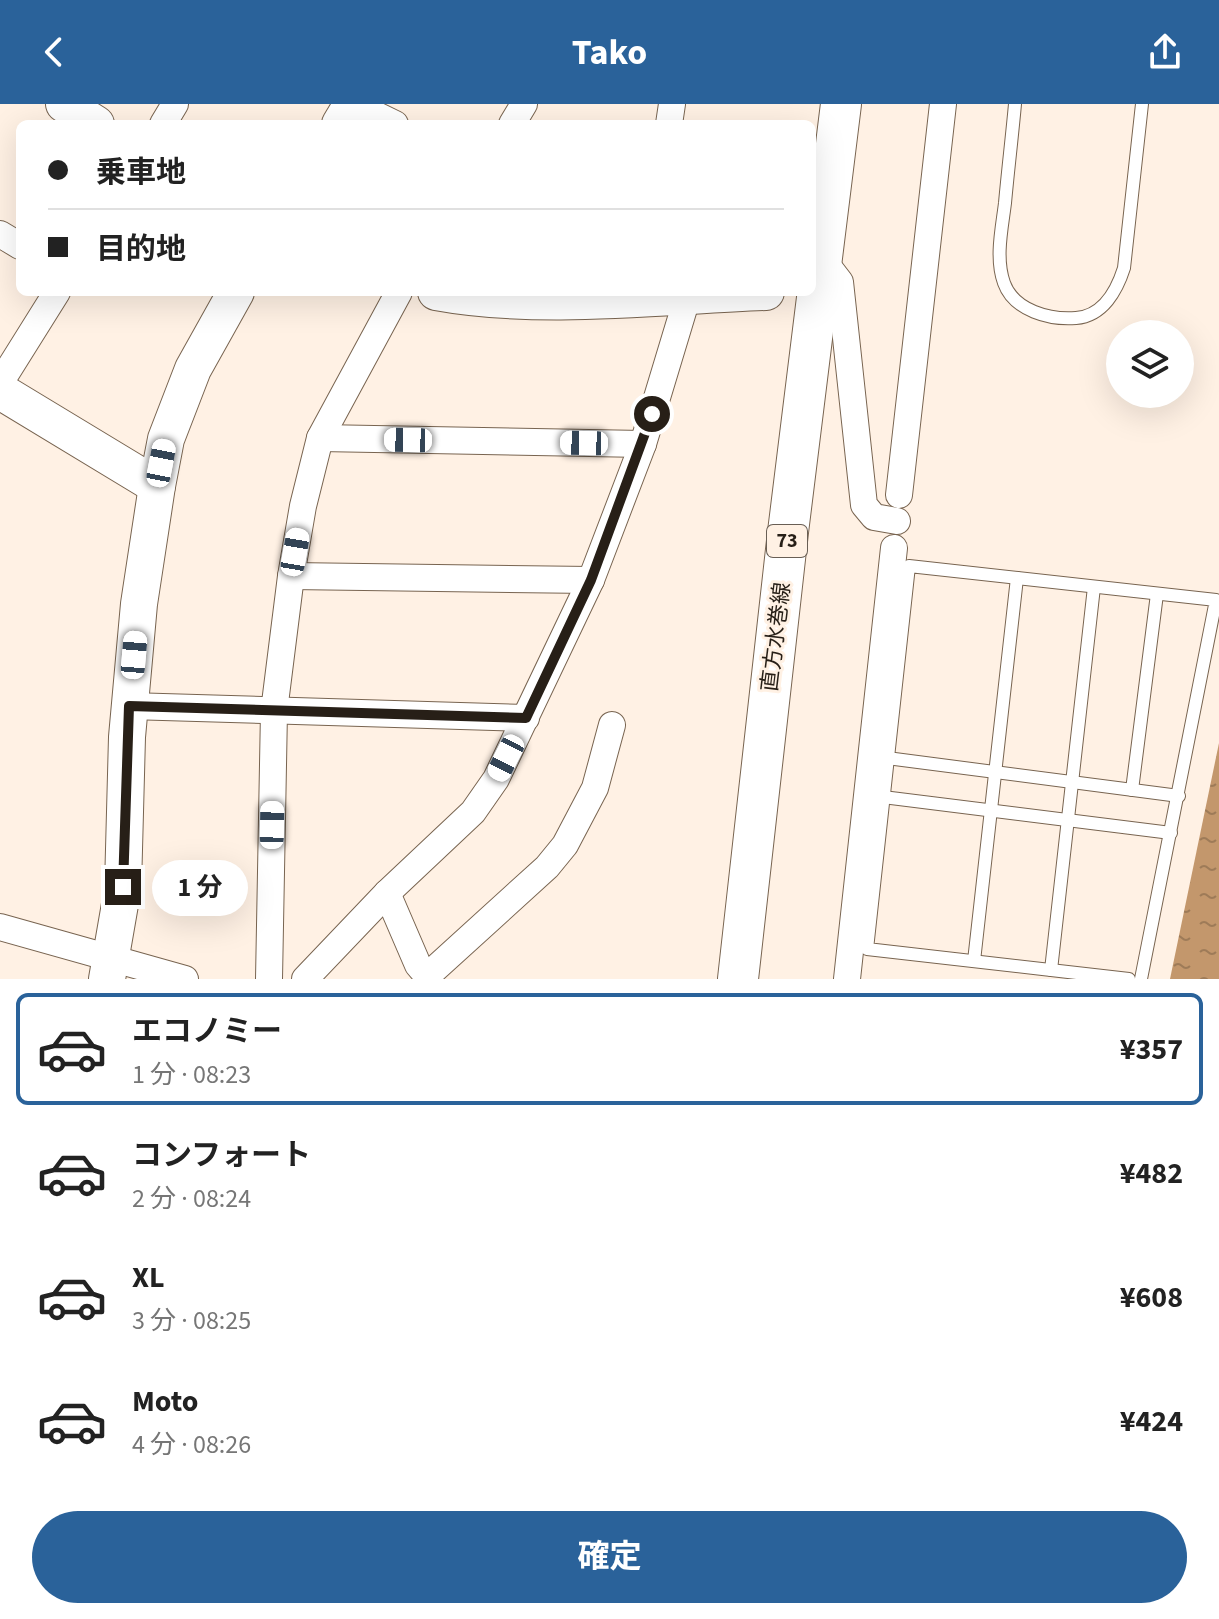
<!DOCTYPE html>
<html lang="ja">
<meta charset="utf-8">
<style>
body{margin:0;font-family:"Source Sans 3","Noto Sans JP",sans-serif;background:#f2f2f2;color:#222;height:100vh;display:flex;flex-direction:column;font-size:30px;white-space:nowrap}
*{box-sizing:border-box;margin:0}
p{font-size:26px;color:#767676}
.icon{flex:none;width:44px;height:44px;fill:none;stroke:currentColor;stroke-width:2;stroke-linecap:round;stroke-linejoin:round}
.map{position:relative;height:875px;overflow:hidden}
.panel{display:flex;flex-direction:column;background:#fff;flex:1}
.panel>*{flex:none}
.banner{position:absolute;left:16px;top:16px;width:800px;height:176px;border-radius:12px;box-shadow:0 8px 32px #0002;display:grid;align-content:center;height:176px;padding:0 32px;background:#fff}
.fabs{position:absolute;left:1106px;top:216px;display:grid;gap:16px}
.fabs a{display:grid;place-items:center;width:88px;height:88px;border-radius:50%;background:#fff;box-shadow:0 8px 32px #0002;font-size:40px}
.end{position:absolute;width:36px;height:36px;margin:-18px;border:10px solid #271f17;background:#fff;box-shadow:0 0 0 4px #fff}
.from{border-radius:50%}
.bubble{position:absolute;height:56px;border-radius:28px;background:#fff;box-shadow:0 8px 32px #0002;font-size:26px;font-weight:700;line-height:56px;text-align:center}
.car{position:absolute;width:24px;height:48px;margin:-24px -12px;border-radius:10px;box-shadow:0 0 6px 2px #0007;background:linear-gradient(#fff 24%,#345 0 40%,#fff 0 76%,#345 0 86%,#fff 0)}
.banner b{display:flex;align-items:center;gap:28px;height:76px;font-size:30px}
.banner b+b{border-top:2px solid #e0e0e0}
.banner i{width:20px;height:20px;background:#222}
ul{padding:14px 0 0;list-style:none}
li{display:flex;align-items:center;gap:24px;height:112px;margin:0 16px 12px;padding:0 16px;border:4px solid transparent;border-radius:12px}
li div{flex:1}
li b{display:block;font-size:30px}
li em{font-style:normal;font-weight:700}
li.current{border-color:#2a629a}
li>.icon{width:72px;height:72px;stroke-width:1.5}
.action{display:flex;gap:16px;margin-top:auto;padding:16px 32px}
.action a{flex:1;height:92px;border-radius:48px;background:#2a629a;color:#fff;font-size:32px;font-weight:700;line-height:92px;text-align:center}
header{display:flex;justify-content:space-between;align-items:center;height:104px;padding:0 32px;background:#2a629a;color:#fff;font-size:36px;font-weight:700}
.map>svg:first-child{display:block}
.water{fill:url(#water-ripples)}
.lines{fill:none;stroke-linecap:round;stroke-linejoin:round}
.lane-casing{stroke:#786450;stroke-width:14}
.street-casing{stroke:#786450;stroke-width:28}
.secondary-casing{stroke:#786450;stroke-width:38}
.primary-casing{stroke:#786450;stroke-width:42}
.lane{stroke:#fff;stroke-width:12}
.street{stroke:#fff;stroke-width:26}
.secondary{stroke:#fff;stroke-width:36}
.primary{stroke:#fff;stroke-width:40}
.route{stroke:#271f17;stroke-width:10}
.labels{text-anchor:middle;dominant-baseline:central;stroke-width:6;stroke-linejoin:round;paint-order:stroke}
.shield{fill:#fff1e4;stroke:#685e54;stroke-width:2}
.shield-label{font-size:20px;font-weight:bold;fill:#271f17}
.street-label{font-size:22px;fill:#271f17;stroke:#fff1e4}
</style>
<header><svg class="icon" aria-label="back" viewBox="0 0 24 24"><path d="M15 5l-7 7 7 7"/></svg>Tako<svg class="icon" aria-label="share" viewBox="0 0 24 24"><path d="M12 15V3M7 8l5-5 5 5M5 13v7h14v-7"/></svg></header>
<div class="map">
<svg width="1219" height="875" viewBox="0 0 1219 875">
<defs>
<pattern id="water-ripples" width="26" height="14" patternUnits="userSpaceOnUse" patternTransform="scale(2)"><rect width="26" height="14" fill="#c3976c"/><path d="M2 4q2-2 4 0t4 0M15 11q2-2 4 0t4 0" fill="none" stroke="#9e7b58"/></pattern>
</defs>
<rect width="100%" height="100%" fill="#fff1e4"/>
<!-- water -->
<polygon class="water" points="1219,639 1219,875 1170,875"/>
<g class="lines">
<!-- lane casing -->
<g class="lane-casing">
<g id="lane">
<path d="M1015,0c-3,33 -7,66 -10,99 -3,25 -10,55 -1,80 10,28 46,37 72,35 27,-2 41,-28 48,-50l18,-164"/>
<polyline points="887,654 1179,692"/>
<polyline points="1132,686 1157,490"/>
<polyline points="883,693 1171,729"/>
<polyline points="974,857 1017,474"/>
<polyline points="1051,866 1094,483"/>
<polyline points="1129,875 867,845 909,462 1216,496 1141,875"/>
</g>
</g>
<!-- street casing -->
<g class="street-casing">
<g id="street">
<polyline points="354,0 395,20"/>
<polyline points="163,20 175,0"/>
<polyline points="512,20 524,0"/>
<polyline points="669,20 672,0"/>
<polyline points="0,130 20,142"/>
<polyline points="821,162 830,165 840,178 864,401 874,413 897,417"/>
<polyline points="0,279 57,188"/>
<polyline points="320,334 643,340"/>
<polyline points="899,391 943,0"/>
<polyline points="291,472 591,476"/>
<polyline points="129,602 526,614"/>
<polyline points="387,789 418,861 430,875"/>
<polyline points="0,823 185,875"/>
<polyline points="427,872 547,763 565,741 595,684 612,621"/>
<polyline points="269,875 274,607 291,472 303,402 320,334 399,188"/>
<polyline points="305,875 387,789 473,708 496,675 591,476 643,340 688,191"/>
<polyline points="847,875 894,444"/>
</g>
</g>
<!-- secondary casing -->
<g class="secondary-casing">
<g id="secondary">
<polyline points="64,0 96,20"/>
<polyline points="340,20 352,0"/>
<path d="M436,188c103,19 225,4 330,0"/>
<polyline points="0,287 157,382"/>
<polyline points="107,875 123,783 127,633 139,500 157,382 166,335 193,265 236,188"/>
</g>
</g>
<!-- primary casing -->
<g class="primary-casing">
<polyline id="primary" points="738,875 788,428 841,0"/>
</g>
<!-- lane -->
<use href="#lane" class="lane"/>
<!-- street -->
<use href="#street" class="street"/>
<!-- secondary -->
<use href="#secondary" class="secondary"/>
<!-- primary -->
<use href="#primary" class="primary"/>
</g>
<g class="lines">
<!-- route -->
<polyline class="route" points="123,783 129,602 526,614 591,476 652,310"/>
</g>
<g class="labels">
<!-- shield labels -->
<rect class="shield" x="767" y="421" width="40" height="32" rx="6"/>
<g class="shield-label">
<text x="787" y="437">73</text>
</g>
<!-- street labels -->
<g class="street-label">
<text transform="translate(776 533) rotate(-83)">直方水巻線</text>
</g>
</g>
</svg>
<div class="fabs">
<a><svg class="icon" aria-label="layers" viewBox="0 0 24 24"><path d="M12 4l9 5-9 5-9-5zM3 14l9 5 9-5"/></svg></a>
</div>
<i class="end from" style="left:652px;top:310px"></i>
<i class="end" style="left:123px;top:783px"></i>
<div class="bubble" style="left:152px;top:756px;width:96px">1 分</div>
<i class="car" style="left:408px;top:336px;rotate:271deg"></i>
<i class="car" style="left:584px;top:339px;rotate:271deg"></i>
<i class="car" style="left:161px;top:359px;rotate:11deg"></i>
<i class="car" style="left:295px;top:448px;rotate:10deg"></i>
<i class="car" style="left:134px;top:551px;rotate:5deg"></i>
<i class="car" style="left:506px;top:654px;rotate:207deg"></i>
<i class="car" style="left:272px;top:721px;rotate:1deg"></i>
<div class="banner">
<b><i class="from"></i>乗車地</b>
<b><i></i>目的地</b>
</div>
</div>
<section class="panel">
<ul>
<li class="current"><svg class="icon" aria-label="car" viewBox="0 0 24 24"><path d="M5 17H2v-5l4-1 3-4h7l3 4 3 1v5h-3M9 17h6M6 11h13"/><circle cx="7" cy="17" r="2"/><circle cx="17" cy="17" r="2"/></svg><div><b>エコノミー</b><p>1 分 · 08:23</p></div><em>¥357</em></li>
<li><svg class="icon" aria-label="car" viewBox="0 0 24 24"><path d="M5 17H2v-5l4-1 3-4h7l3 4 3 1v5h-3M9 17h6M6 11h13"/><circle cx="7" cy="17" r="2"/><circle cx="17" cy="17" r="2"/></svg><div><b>コンフォート</b><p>2 分 · 08:24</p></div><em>¥482</em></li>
<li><svg class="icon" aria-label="car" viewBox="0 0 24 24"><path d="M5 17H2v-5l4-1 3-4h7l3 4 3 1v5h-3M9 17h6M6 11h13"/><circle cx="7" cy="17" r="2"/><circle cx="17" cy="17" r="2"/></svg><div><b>XL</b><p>3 分 · 08:25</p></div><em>¥608</em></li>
<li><svg class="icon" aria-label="car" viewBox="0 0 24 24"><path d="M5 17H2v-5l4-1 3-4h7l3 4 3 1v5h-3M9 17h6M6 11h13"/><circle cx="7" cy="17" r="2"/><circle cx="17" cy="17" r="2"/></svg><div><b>Moto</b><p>4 分 · 08:26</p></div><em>¥424</em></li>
</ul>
<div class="action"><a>確定</a></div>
</section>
